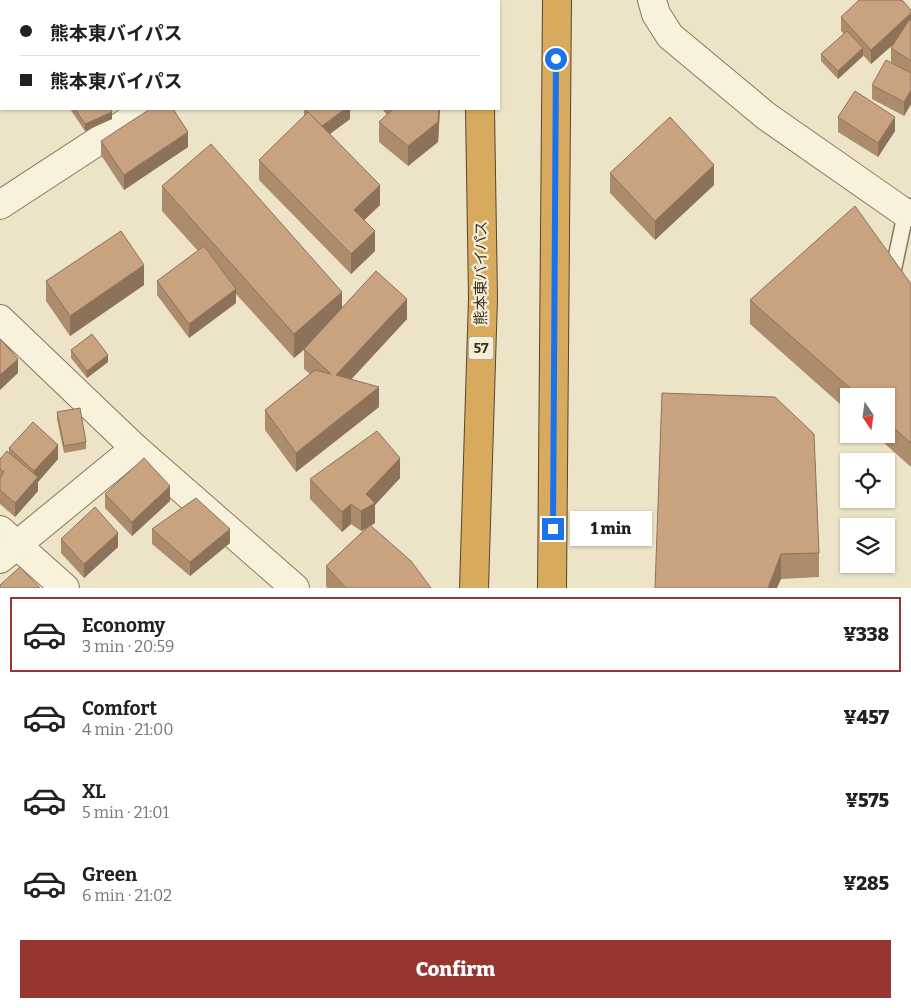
<!DOCTYPE html>
<meta charset="utf-8">
<style>
body{margin:0;font-family:Bitter,"Noto Sans JP",serif;background:#f2f2f2;color:#202124;height:100vh;display:flex;flex-direction:column;font-size:19px;white-space:nowrap}
*{box-sizing:border-box;margin:0}
p{font-size:16px;color:#757577}
.icon{flex:none;width:28px;height:28px;fill:none;stroke:currentColor;stroke-width:2;stroke-linecap:round;stroke-linejoin:round}
.map{position:relative;height:588px;overflow:hidden}
.drawer{display:flex;flex-direction:column;background:#fff;flex:1}
.drawer>*{flex:none}
.hud{position:absolute;left:0px;top:0px;width:500px;height:110px;box-shadow:0 1px 4px #0004;display:grid;align-content:center;height:110px;padding:0 20px;background:#fff}
.needle{width:32px;rotate:167deg}
.tools{position:absolute;left:840px;top:388px;display:grid;gap:10px}
.tools a{display:grid;place-items:center;width:55px;height:55px;border-radius:0px;background:#fff;box-shadow:0 1px 4px #0004;font-size:25px}
.end{position:absolute;width:22px;height:22px;margin:-11px;border:6px solid #1a73e8;background:#fff;box-shadow:0 0 0 2px #fff}
.from{border-radius:50%}
.bubble{position:absolute;height:35px;border-radius:0px;background:#fff;box-shadow:0 1px 4px #0004;font-size:16px;font-weight:800;line-height:35px;text-align:center}
.hud b{display:flex;align-items:center;gap:18px;height:48px;font-size:19px}
.hud b+b{border-top:1px solid #e0e0e0}
.hud i{width:12px;height:12px;background:#202124}
ul{padding:9px 0 0;list-style:none}
li{display:flex;align-items:center;gap:15px;height:75px;margin:0 10px 8px;padding:0 10px;border:2px solid transparent;border-radius:0px}
li div{flex:1}
li b{display:block;font-size:19px}
li em{font-style:normal;font-weight:800}
li.current{border-color:#953630}
li>.icon{width:45px;height:45px;stroke-width:1.5}
.action{display:flex;gap:10px;margin-top:auto;padding:10px 20px}
.action a{flex:1;height:58px;border-radius:0px;background:#953630;color:#fff;font-size:20px;font-weight:800;line-height:58px;text-align:center}
.map>svg:first-child{display:block}
.lines{fill:none;stroke-linecap:round;stroke-linejoin:round}
.lane-casing{stroke:#88775e;stroke-width:18}
.street-casing{stroke:#88775e;stroke-width:30}
.secondary-casing{stroke:#6a5841;stroke-width:30}
.highway-casing{stroke:#564531;stroke-width:30}
.lane{stroke:#f8f1db;stroke-width:15}
.street{stroke:#f8f1db;stroke-width:28}
.secondary{stroke:#f8f1db;stroke-width:28}
.highway{stroke:#d7aa5e;stroke-width:28}
.wall{fill:#ad8c6e}
.shaded-wall{fill:#8d725a}
.building{fill:#c9a380;stroke:#8d725a}
.route{stroke:#1a73e8;stroke-width:6}
.labels{text-anchor:middle;dominant-baseline:central;stroke-width:4.5;stroke-linejoin:round;paint-order:stroke}
.shield{fill:#f5eed7;stroke:#716858;stroke-width:1}
.shield-label{font-size:14px;font-weight:bold;fill:#392e21}
.street-label{font-size:15px;fill:#392e21;stroke:#f5eed7}
</style>
<div class="map">
<svg width="911" height="588" viewBox="0 0 911 588">
<rect width="100%" height="100%" fill="#ede4c8"/>
<g class="lines">
<!-- lane casing -->
<g class="lane-casing">
<polyline id="lane" points="891,281 907,206"/>
</g>
<!-- street casing -->
<g class="street-casing">
<g id="street">
<polyline points="652,0 656,14 670,36 766,116 905,213"/>
<polyline points="0,205 147,109"/>
<polyline points="0,319 135,448 295,588"/>
<polyline points="0,530 65,588"/>
<polyline points="0,559 135,448"/>
</g>
</g>
<!-- secondary casing -->
<g class="secondary-casing">
<polyline id="secondary" points="0,71 1,71"/>
</g>
<!-- highway casing -->
<g class="highway-casing">
<g id="highway">
<polyline points="478,0 478,1"/>
<polyline points="474,588 483,298 480,109"/>
<polyline points="552,588 557,0"/>
</g>
</g>
<!-- lane -->
<use href="#lane" class="lane"/>
<!-- street -->
<use href="#street" class="street"/>
<!-- secondary -->
<use href="#secondary" class="secondary"/>
<!-- highway -->
<use href="#highway" class="highway"/>
</g>
<!-- wall -->
<g class="wall">
<polygon points="70,0 112,0 104,1 70,1"/>
<polygon points="911,10 911,104 904,116 872,99 872,85 896,65 891,62 891,48 894,44 871,64 863,55 863,56 838,79 821,61 821,54 844,34 841,31 841,17"/>
<polygon points="70,109 111,109 112,119 85,131"/>
<polygon points="304,109 350,109 350,119 330,134 380,205 364,220 375,251 351,274 259,180 259,160 304,116"/>
<polygon points="382,109 440,109 438,142 408,166 379,142 379,122 387,115"/>
<polygon points="838,117 895,131 878,157 838,132"/>
<polygon points="101,141 188,147 124,190 101,155"/>
<polygon points="610,173 714,185 655,240 610,193"/>
<polygon points="162,186 342,307 407,319 351,380 379,407 296,472 265,430 265,410 310,374 304,369 304,350 294,358 236,294 236,303 189,338 157,295 157,281 198,251 162,211"/>
<polygon points="46,281 144,285 70,336 46,301"/>
<polygon points="911,284 911,467 874,434 886,434 886,396 849,396 849,412 750,324 750,300"/>
<polygon points="71,350 108,362 87,378 71,358"/>
<polygon points="662,393 819,553 819,577 781,579"/>
<polygon points="57,412 86,442 86,449 64,453 57,419"/>
<polygon points="9,448 58,459 38,482 38,491 15,517 0,504 0,459 9,453"/>
<polygon points="400,478 375,505 375,523 371,526 431,588 327,588 326,586 326,566 366,528 361,531 351,524 342,532 310,499 310,479"/>
<polygon points="105,494 170,501 132,536 105,508"/>
<polygon points="152,529 230,543 190,576 152,544"/>
<polygon points="61,539 118,547 84,578 61,553"/>
</g>
<!-- shaded-wall -->
<g class="shaded-wall">
<polygon points="911,13 911,28 871,64 871,50"/>
<polygon points="863,48 863,56 838,79 838,71"/>
<polygon points="911,90 911,104 904,116 904,102"/>
<polygon points="345,109 350,109 350,119 319,142 319,128"/>
<polygon points="439,109 440,109 438,142 408,166 408,146"/>
<polygon points="112,112 112,119 85,131 85,124"/>
<polygon points="895,117 895,131 878,157 878,143"/>
<polygon points="188,132 188,147 124,190 124,175"/>
<polygon points="714,165 714,185 655,240 655,221"/>
<polygon points="380,185 380,205 354,230 354,210"/>
<polygon points="375,231 375,251 351,274 351,254"/>
<polygon points="144,265 144,285 70,336 70,316"/>
<polygon points="236,289 236,303 189,338 189,324"/>
<polygon points="342,292 342,316 294,358 294,334"/>
<polygon points="407,299 407,319 336,395 336,375"/>
<polygon points="108,355 108,362 87,378 87,371"/>
<polygon points="18,359 18,373 0,390 0,375"/>
<polygon points="379,387 379,407 296,472 296,453"/>
<polygon points="58,445 58,459 38,482 38,491 15,517 15,503 34,481 34,471"/>
<polygon points="400,458 400,478 375,505 375,523 361,531 361,511 366,494"/>
<polygon points="170,486 170,501 132,536 132,522"/>
<polygon points="351,504 351,524 342,532 342,512"/>
<polygon points="230,529 230,543 190,576 190,562"/>
<polygon points="118,533 118,547 84,578 84,564"/>
<polygon points="781,554 781,579 777,588 768,588"/>
</g>
<!-- building -->
<g class="building">
<polygon points="859,0 902,0 911,10 911,13 871,50 841,17"/>
<polygon points="909,20 911,21 911,61 891,48"/>
<polygon points="847,31 863,48 838,71 821,54"/>
<polygon points="886,60 911,73 911,90 904,102 872,85"/>
<polygon points="855,91 895,117 878,143 838,117"/>
<polygon points="75,109 111,109 112,112 85,124"/>
<polygon points="150,109 173,109 188,132 124,175 101,141"/>
<polygon points="305,109 345,109 322,126"/>
<polygon points="393,109 439,109 438,122 408,146 379,122"/>
<polygon points="308,112 380,185 354,210 375,231 351,254 259,160"/>
<polygon points="670,117 714,165 655,221 610,173"/>
<polygon points="211,144 342,292 294,334 162,186"/>
<polygon points="855,206 911,284 911,443 886,421 886,396 859,396 750,300"/>
<polygon points="121,231 144,265 70,316 46,281"/>
<polygon points="204,246 236,289 189,324 157,281"/>
<polygon points="376,271 407,299 336,375 379,387 296,453 265,410 315,370 331,374 304,349"/>
<polygon points="92,334 108,355 87,371 71,350"/>
<polygon points="0,339 18,359 0,375"/>
<polygon points="662,393 775,397 814,434 819,553 781,554 768,588 655,588"/>
<polygon points="80,408 86,442 64,446 57,412"/>
<polygon points="33,422 58,445 34,471 9,448"/>
<polygon points="377,431 400,458 366,494 375,503 361,511 351,504 342,512 310,479"/>
<polygon points="7,451 38,477 15,503 0,490 0,478 4,472 0,469 0,459"/>
<polygon points="144,458 170,486 132,522 105,494"/>
<polygon points="196,498 230,529 190,562 152,529"/>
<polygon points="95,507 118,533 84,564 61,539"/>
<polygon points="370,525 411,561 431,588 346,588 326,566"/>
<polygon points="20,567 40,588 0,588 0,585"/>
</g>
<g class="lines">
<!-- route -->
<polyline class="route" points="553,529 556,59"/>
</g>
<g class="labels">
<!-- shield labels -->
<rect class="shield" x="468.5" y="336.5" width="25" height="23" rx="4"/>
<g class="shield-label">
<text x="481" y="348">57</text>
</g>
<!-- street labels -->
<g class="street-label">
<text transform="translate(481 273) rotate(-90)">熊本東バイパス</text>
</g>
</g>
</svg>
<div class="tools">
<a><svg class="needle" viewBox="-14 -14 28 28"><path d="M0-13l5 13h-10z" fill="#e53935"/><path d="M0 13l5-13h-10z" fill="#757577"/></svg></a>
<a><svg class="icon" aria-label="locate" viewBox="0 0 24 24"><circle cx="12" cy="12" r="6"/><path d="M12 2v4M12 18v4M2 12h4M18 12h4"/></svg></a>
<a><svg class="icon" aria-label="layers" viewBox="0 0 24 24"><path d="M12 4l9 5-9 5-9-5zM3 14l9 5 9-5"/></svg></a>
</div>
<i class="end from" style="left:556px;top:59px"></i>
<i class="end" style="left:553px;top:529px"></i>
<div class="bubble" style="left:570px;top:511px;width:82px">1 min</div>
<div class="hud">
<b><i class="from"></i>熊本東バイパス</b>
<b><i></i>熊本東バイパス</b>
</div>
</div>
<section class="drawer">
<ul>
<li class="current"><svg class="icon" aria-label="car" viewBox="0 0 24 24"><path d="M5 17H2v-5l4-1 3-4h7l3 4 3 1v5h-3M9 17h6M6 11h13"/><circle cx="7" cy="17" r="2"/><circle cx="17" cy="17" r="2"/></svg><div><b>Economy</b><p>3 min · 20:59</p></div><em>¥338</em></li>
<li><svg class="icon" aria-label="car" viewBox="0 0 24 24"><path d="M5 17H2v-5l4-1 3-4h7l3 4 3 1v5h-3M9 17h6M6 11h13"/><circle cx="7" cy="17" r="2"/><circle cx="17" cy="17" r="2"/></svg><div><b>Comfort</b><p>4 min · 21:00</p></div><em>¥457</em></li>
<li><svg class="icon" aria-label="car" viewBox="0 0 24 24"><path d="M5 17H2v-5l4-1 3-4h7l3 4 3 1v5h-3M9 17h6M6 11h13"/><circle cx="7" cy="17" r="2"/><circle cx="17" cy="17" r="2"/></svg><div><b>XL</b><p>5 min · 21:01</p></div><em>¥575</em></li>
<li><svg class="icon" aria-label="car" viewBox="0 0 24 24"><path d="M5 17H2v-5l4-1 3-4h7l3 4 3 1v5h-3M9 17h6M6 11h13"/><circle cx="7" cy="17" r="2"/><circle cx="17" cy="17" r="2"/></svg><div><b>Green</b><p>6 min · 21:02</p></div><em>¥285</em></li>
</ul>
<div class="action"><a>Confirm</a></div>
</section>
